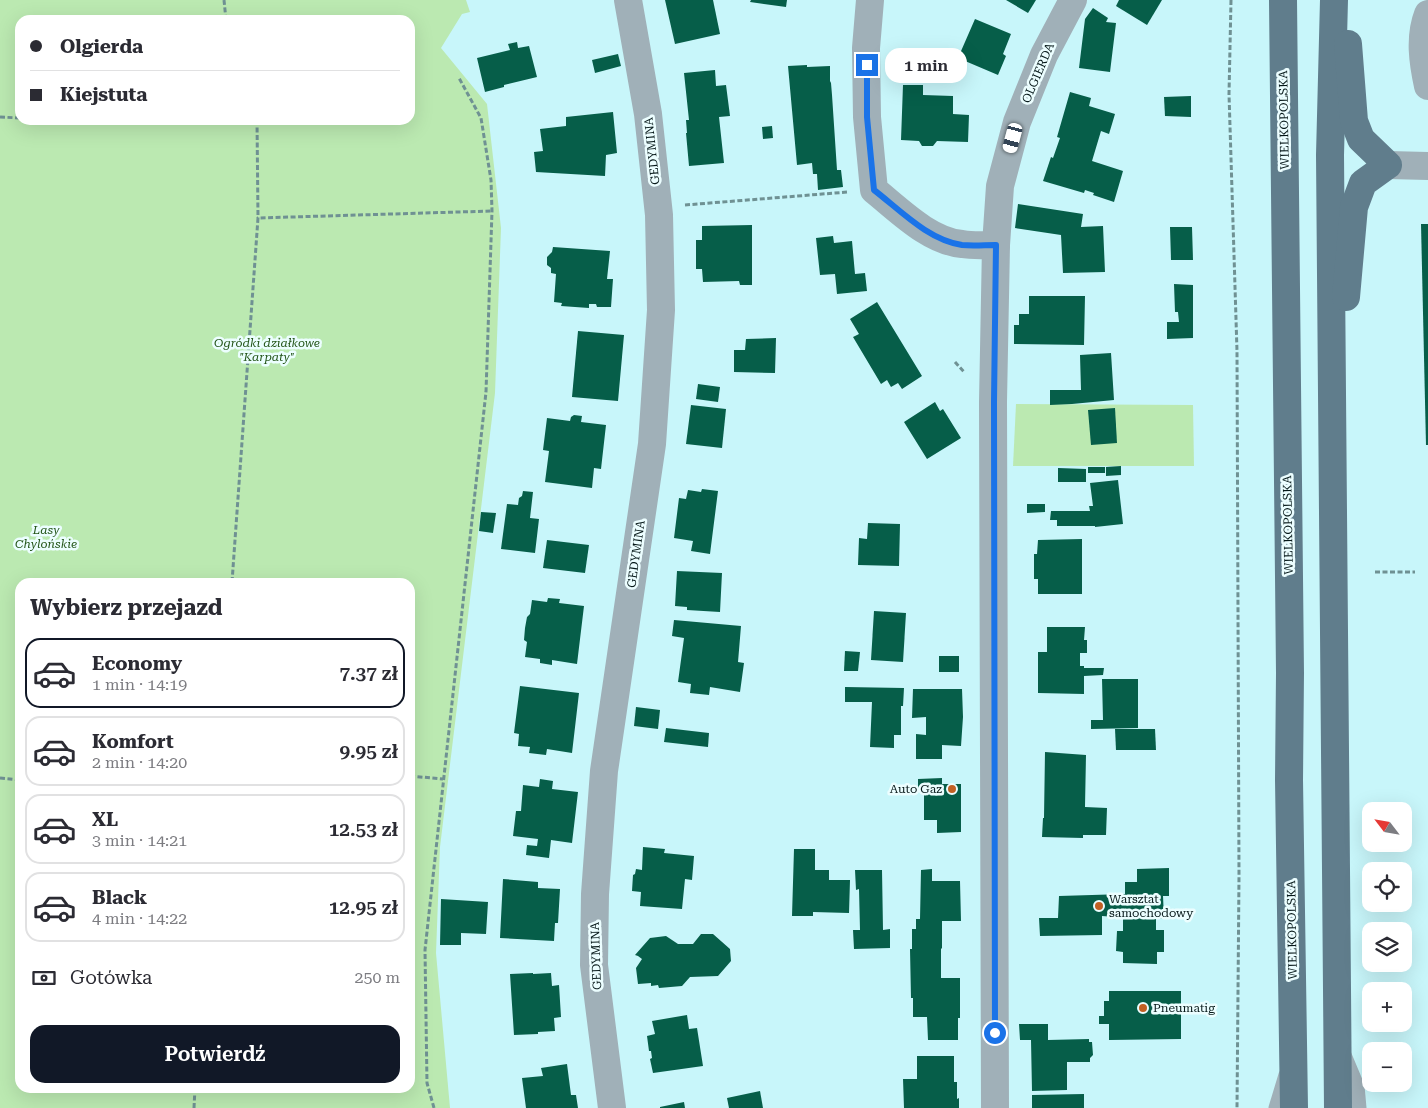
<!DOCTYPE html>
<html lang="pl">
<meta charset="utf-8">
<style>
body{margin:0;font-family:"Roboto Serif",serif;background:#f2f2f3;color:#2b2b33;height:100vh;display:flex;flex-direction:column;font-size:19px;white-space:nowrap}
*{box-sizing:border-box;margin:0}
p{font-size:16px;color:#7c7c81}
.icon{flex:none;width:28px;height:28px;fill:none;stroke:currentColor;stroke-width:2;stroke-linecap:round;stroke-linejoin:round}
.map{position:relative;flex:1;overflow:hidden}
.details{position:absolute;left:15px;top:578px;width:400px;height:515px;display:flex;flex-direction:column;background:#fff;border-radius:15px;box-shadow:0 5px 20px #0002}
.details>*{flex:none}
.banner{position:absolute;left:15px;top:15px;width:400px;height:110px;border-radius:15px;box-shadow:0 5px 20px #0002;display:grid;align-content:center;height:110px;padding:0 15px;background:#fff}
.needle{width:32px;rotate:301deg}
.controls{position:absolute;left:1362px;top:802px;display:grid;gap:10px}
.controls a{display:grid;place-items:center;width:50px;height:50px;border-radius:10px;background:#fff;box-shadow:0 5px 20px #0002;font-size:25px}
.end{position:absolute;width:22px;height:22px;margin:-11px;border:6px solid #1a73e8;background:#fff;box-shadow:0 0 0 2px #fff}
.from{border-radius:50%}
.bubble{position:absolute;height:35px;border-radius:15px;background:#fff;box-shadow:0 5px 20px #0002;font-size:16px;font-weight:600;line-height:35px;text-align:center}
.car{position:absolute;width:15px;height:30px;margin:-15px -8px;border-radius:6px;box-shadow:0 0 4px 1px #0007;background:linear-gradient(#fff 24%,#345 0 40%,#fff 0 76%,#345 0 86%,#fff 0)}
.banner b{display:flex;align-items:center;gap:18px;height:48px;font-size:19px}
.banner b+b{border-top:1px solid #e1e1e2}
.banner i{width:12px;height:12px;background:#2b2b33}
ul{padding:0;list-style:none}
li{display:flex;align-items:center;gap:15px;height:70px;margin:0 10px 8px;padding:0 5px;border:2px solid #e1e1e2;border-radius:15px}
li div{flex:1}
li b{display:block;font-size:19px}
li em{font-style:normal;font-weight:600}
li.current{border-color:#111827}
li>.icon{width:45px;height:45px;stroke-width:1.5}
h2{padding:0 15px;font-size:22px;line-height:60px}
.pay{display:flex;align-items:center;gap:12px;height:55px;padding:0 15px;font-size:19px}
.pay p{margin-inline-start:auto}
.cta{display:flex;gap:10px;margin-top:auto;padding:10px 15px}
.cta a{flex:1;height:58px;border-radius:15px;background:#111827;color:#fff;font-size:20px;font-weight:600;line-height:58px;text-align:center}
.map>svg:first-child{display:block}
.green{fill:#bbe9b1;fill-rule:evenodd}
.building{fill:#065e49}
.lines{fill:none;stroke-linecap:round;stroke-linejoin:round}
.path{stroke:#6f9193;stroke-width:3;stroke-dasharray:5 2.5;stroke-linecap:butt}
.lane{stroke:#a0b0b8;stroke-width:15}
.street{stroke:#a0b0b8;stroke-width:28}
.primary{stroke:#607d8c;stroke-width:28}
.route{stroke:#1a73e8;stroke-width:6}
.poi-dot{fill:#c26023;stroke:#ecfeff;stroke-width:2}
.labels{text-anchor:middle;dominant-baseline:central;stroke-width:5;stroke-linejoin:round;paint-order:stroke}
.street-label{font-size:12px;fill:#061819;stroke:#ecfeff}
.park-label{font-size:12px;font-style:italic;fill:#225417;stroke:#ecfeff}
.poi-label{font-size:12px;fill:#061819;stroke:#ecfeff;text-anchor:start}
</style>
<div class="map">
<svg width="1428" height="1108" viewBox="0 0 1428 1108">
<rect width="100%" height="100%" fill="#c8f6fa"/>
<!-- green -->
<g class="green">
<path d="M0,0h466l4,12 -8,2 -21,34 46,56 14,124 -6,165 -55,454 -4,106 14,155h-450zM20,20h390v100h-390zM20,582h390v506h-390z"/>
<polygon points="1016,404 1193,405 1194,466 1013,466"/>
</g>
<!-- building -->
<g class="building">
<polygon points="665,0 713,0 720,34 675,44"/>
<polygon points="751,0 787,0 786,7 750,2"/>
<polygon points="1006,0 1036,0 1028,13"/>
<polygon points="1119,0 1162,0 1147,25 1116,6"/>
<polygon points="1093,8 1108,18 1106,22 1116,23 1110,72 1079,68 1085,19"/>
<polygon points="975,19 1011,34 1003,54 1006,56 998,75 958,58"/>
<polygon points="517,42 518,48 529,46 537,77 504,85 504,87 485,92 477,58 510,50 508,44"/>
<polygon points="618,54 621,66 595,73 592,60"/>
<polygon points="807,65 807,67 830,66 830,81 831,83 832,95 837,170 841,170 843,187 818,190 817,174 813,174 812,163 797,165 788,66"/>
<polygon points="715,70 716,86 726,85 730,116 719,117 724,163 689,166 686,133 687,133 686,120 689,120 684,73"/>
<polygon points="903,85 923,85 923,95 953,96 953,114 969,115 968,142 937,141 933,146 922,146 919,141 901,140"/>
<polygon points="1070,92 1091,98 1089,106 1115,114 1109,134 1101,131 1092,161 1123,171 1114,202 1093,195 1094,193 1085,190 1084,193 1043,181 1051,157 1053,158 1060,138 1057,137"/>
<polygon points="1191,96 1191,117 1165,116 1164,97"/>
<polygon points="613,112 617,153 606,155 605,176 536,172 534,152 543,151 540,129 566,126 566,117"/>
<polygon points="772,126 773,138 763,139 762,127"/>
<polygon points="1018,204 1083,214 1081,227 1103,226 1105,272 1063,273 1061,235 1015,228"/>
<polygon points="1421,224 1428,224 1428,445 1426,445"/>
<polygon points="752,225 752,285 740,285 739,281 703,282 702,269 696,269 696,240 702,240 702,226"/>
<polygon points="1170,227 1192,227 1193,260 1171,260"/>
<polygon points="833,236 834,243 852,241 855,274 865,273 867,291 837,294 835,274 820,275 816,238"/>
<polygon points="553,247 610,251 607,279 613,279 611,307 597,307 596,304 589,304 589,308 561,306 562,303 554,302 556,274 551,273 551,268 547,265 547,257 552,252"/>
<polygon points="1174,284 1193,285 1193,338 1167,339 1167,322 1179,322 1178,312 1175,312"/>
<polygon points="1029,296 1085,296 1084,345 1014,344 1014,325 1019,325 1019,314 1029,314"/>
<polygon points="877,302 922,376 902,389 898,383 891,387 887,380 881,384 853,337 859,334 850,319"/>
<polygon points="578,331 624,335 618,401 572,397"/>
<polygon points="776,338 775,373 734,372 734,350 745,350 746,339"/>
<polygon points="1111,353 1114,400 1072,404 1050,405 1050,390 1081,390 1080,355"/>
<polygon points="698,384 720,387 718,402 696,399"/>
<polygon points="935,402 940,411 943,409 961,438 927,459 904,422"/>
<polygon points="691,405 726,409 722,448 686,444"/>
<polygon points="1115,408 1117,443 1091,445 1088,410"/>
<polygon points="574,415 582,416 581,422 606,425 601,469 594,468 592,488 545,482 549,451 543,450 547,418 570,421 571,417"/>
<polygon points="1121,466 1121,475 1106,476 1106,467"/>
<rect x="1088" y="467" width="17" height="6"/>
<polygon points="1058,468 1086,469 1086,482 1058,482"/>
<polygon points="1118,480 1123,524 1095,527 1095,526 1057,526 1057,520 1050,520 1051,511 1090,511 1089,506 1093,506 1090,483"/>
<polygon points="702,489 718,491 710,554 691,551 693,541 674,538 679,498 686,499 688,490 701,492"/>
<polygon points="523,491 533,492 530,518 539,519 535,553 501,549 507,504 518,505 519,498 522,496"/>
<polygon points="1027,504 1045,504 1045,512 1027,513"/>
<polygon points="481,512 496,513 493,533 479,531"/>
<polygon points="868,523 900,524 899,566 858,565 859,538 867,539"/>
<polygon points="1082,539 1082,594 1038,594 1038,579 1034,579 1034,554 1037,554 1038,540"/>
<polygon points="547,540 589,545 585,573 543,568"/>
<polygon points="677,571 722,573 720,612 687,610 687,607 675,606"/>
<polygon points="548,598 560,599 559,603 584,606 577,664 552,660 552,665 540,663 540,659 525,657 527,642 524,640 525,628 527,617 530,614 532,600 547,602"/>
<polygon points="874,611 906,613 903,662 871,660"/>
<polygon points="674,620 741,626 738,662 744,663 740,692 710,687 709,695 690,693 691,684 678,682 684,638 672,636"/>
<polygon points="1047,627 1085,627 1084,640 1087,640 1087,653 1080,653 1080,666 1084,666 1084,668 1104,668 1103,675 1084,676 1084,694 1038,693 1038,652 1047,652"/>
<polygon points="845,651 860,652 858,671 844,671"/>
<rect x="939" y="656" width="20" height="16"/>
<polygon points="1102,679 1138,679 1138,728 1091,729 1091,720 1103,720"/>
<polygon points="520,686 579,693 572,753 547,749 546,755 529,753 530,747 518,746 519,734 514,733"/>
<polygon points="845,687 904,688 903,706 901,706 901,735 894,735 894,748 870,747 872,702 845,702"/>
<polygon points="913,689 962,689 963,717 961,746 942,745 942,759 916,759 916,734 926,735 926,717 912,718"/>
<polygon points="636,707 660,710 658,729 634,726"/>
<polygon points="666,728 709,733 708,747 664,742"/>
<polygon points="1115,729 1155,729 1156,750 1116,750"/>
<polygon points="1045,752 1086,755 1085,807 1107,808 1106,835 1083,835 1083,838 1042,837 1043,818 1044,818"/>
<polygon points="942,778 942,784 961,784 961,832 937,833 937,820 924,820 924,791 918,791 918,779"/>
<polygon points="540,779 553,781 552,789 578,792 572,843 551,840 549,858 526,855 527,845 537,846 538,839 513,836 516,811 521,811 523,785 539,787"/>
<polygon points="643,847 665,849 664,853 694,856 692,880 685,879 682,909 640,906 641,892 632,891 633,875 635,874 636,869 642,870"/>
<polygon points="794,849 815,849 815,870 829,870 829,880 850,880 849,913 813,912 813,916 792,916"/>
<polygon points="1169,868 1169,896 1163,896 1164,918 1156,919 1156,930 1164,930 1164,952 1157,952 1157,964 1123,963 1123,952 1116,951 1117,931 1123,931 1123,918 1117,919 1116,917 1102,916 1102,935 1040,936 1039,918 1058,918 1059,896 1125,894 1125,882 1137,882 1137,869"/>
<polygon points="932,869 932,881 960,881 961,921 942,921 942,948 941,949 941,978 960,978 960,1018 958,1018 958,1040 928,1040 927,1017 913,1017 913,998 911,998 910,949 912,949 912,929 916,929 916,919 920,919 921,870"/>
<polygon points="855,870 882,870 883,930 890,929 890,948 854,949 853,930 860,930 859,889 856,890"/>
<polygon points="503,879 538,882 538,888 560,889 558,923 555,923 554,941 500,938"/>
<polygon points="441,899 488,902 486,934 461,933 461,945 440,945"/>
<polygon points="701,934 713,934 730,949 731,961 718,976 690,977 682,986 659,988 658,985 651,986 651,983 638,984 636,968 642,959 638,956 635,955 650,938 666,936 678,944 693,944"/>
<polygon points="533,973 533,974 551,973 552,986 559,985 561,1017 554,1018 555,1031 538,1032 538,1034 514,1035 510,974"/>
<polygon points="1109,991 1181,991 1181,1039 1109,1040 1109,1024 1099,1024 1099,1016 1104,1016 1104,1001 1109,1001"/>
<polygon points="687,1015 689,1029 697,1028 703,1066 653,1073 650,1059 652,1058 651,1051 649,1051 647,1036 655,1034 652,1021"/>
<polygon points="1019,1024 1048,1024 1048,1040 1089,1039 1089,1042 1092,1042 1093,1055 1090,1058 1090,1062 1067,1062 1067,1090 1032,1091 1031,1040 1020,1040"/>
<polygon points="917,1056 954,1056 954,1082 957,1082 957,1099 959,1098 959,1108 904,1108 903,1079 917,1079"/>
<polygon points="567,1064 571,1095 576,1095 578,1108 526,1108 522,1078 543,1076 541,1068"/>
<polygon points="760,1091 763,1108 729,1108 727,1098"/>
<polygon points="1084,1094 1084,1108 1032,1108 1032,1095"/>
<polygon points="684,1102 685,1108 660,1108 660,1107"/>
</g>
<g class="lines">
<!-- path -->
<g class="path">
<polyline points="224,0 226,20"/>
<polyline points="1231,0 1229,94 1237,351 1239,876 1237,1108"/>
<polyline points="0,117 20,118"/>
<polyline points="70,120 100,121 104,120"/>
<polyline points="257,120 258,218"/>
<polyline points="685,205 848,192"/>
<polyline points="955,362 965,373"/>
<polyline points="1375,572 1415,572"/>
<polyline points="232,582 258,218 492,211"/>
<polyline points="410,776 443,779"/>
<polyline points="0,778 20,780"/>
<polyline points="194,1108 195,1088"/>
<polyline points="434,1108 427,1083 425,950 486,392 492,211 491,180 481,118 459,78"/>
</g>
<!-- lane -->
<g class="lane">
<polyline points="1344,1055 1357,1086 1359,1108"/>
<polyline points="1276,1108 1286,1075"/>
</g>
<!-- street -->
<g class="street">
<path d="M870,0l-4,48 1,69 7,73c25,20 55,51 88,54 11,2 23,1 34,1"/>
<path d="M1428,14c-9,23 -5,49 0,72"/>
<polyline points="1388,165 1428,166"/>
<polyline points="612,1108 594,965 595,894 604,771 652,444 661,310 659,215 648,114 628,0"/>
<polyline points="995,1108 993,402 996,245 1000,186 1017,122 1044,55 1073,0"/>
</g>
<!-- primary -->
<g class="primary">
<polyline points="1283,0 1290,673 1289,780 1294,1108"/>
<polyline points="1334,0 1330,155 1338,1108"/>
<polyline points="1346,297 1354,207 1363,183 1388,165 1361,139 1354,121 1348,44"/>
</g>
</g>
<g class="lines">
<!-- route -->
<path class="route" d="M867,65v52l7,73c26,20 54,50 88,55 11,1 23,0 34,0l-2,157 1,631"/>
</g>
<!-- markers -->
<g class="poi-dot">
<circle cx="952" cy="789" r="5"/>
<circle cx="1099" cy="906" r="5"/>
<circle cx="1143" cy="1008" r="5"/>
</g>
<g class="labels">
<!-- street labels -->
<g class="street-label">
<text transform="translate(1038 73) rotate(-67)">OLGIERDA</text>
<text transform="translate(1284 120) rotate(-91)">WIELKOPOLSKA</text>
<text transform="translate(652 151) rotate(-96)">GEDYMINA</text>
<text transform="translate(1288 525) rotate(-91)">WIELKOPOLSKA</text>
<text transform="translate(636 554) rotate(-82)">GEDYMINA</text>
<text transform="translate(1292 930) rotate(-91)">WIELKOPOLSKA</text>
<text transform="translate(596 956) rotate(-92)">GEDYMINA</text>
</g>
<!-- park labels -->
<g class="park-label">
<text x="267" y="343">Ogródki działkowe<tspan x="267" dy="14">"Karpaty"</tspan></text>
<text x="46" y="530">Lasy<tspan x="46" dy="14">Chylońskie</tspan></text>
</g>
<!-- poi labels -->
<g class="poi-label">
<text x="942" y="789" text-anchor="end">Auto Gaz</text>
<text x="1109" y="899">Warsztat<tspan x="1109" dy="14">samochodowy</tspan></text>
<text x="1153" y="1008">Pneumatig</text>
</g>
</g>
</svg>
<div class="controls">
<a><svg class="needle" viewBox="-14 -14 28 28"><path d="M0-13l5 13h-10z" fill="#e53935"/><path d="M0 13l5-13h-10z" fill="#7c7c81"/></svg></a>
<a><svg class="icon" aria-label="locate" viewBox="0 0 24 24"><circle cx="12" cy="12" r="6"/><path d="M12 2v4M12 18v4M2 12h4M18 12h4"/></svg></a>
<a><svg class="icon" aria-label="layers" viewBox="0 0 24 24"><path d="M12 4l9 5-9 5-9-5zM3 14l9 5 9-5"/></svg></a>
<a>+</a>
<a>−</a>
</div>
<i class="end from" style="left:995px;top:1033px"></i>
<i class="end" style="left:867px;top:65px"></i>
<div class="bubble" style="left:885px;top:48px;width:82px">1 min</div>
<i class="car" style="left:1013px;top:138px;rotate:195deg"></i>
<div class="banner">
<b><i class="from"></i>Olgierda</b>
<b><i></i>Kiejstuta</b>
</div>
<section class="details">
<h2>Wybierz przejazd</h2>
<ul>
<li class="current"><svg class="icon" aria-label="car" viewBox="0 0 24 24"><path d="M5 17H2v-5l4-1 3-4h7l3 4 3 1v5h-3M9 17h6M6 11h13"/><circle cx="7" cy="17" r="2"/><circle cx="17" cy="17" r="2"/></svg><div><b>Economy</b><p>1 min · 14:19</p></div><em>7.37 zł</em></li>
<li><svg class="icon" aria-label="car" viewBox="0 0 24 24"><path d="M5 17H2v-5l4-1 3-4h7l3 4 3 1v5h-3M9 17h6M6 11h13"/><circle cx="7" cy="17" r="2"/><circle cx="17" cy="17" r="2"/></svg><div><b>Komfort</b><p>2 min · 14:20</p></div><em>9.95 zł</em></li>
<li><svg class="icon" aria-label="car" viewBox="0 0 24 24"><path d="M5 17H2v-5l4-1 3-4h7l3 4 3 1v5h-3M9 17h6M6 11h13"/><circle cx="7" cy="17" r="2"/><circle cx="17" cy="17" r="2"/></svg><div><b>XL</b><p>3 min · 14:21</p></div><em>12.53 zł</em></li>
<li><svg class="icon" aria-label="car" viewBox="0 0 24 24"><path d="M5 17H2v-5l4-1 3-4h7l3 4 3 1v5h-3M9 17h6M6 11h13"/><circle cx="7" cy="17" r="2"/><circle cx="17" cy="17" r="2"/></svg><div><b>Black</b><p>4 min · 14:22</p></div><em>12.95 zł</em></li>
</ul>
<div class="pay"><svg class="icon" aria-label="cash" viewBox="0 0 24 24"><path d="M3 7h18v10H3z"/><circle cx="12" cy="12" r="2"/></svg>Gotówka<p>250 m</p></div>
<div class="cta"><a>Potwierdź</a></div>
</section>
</div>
